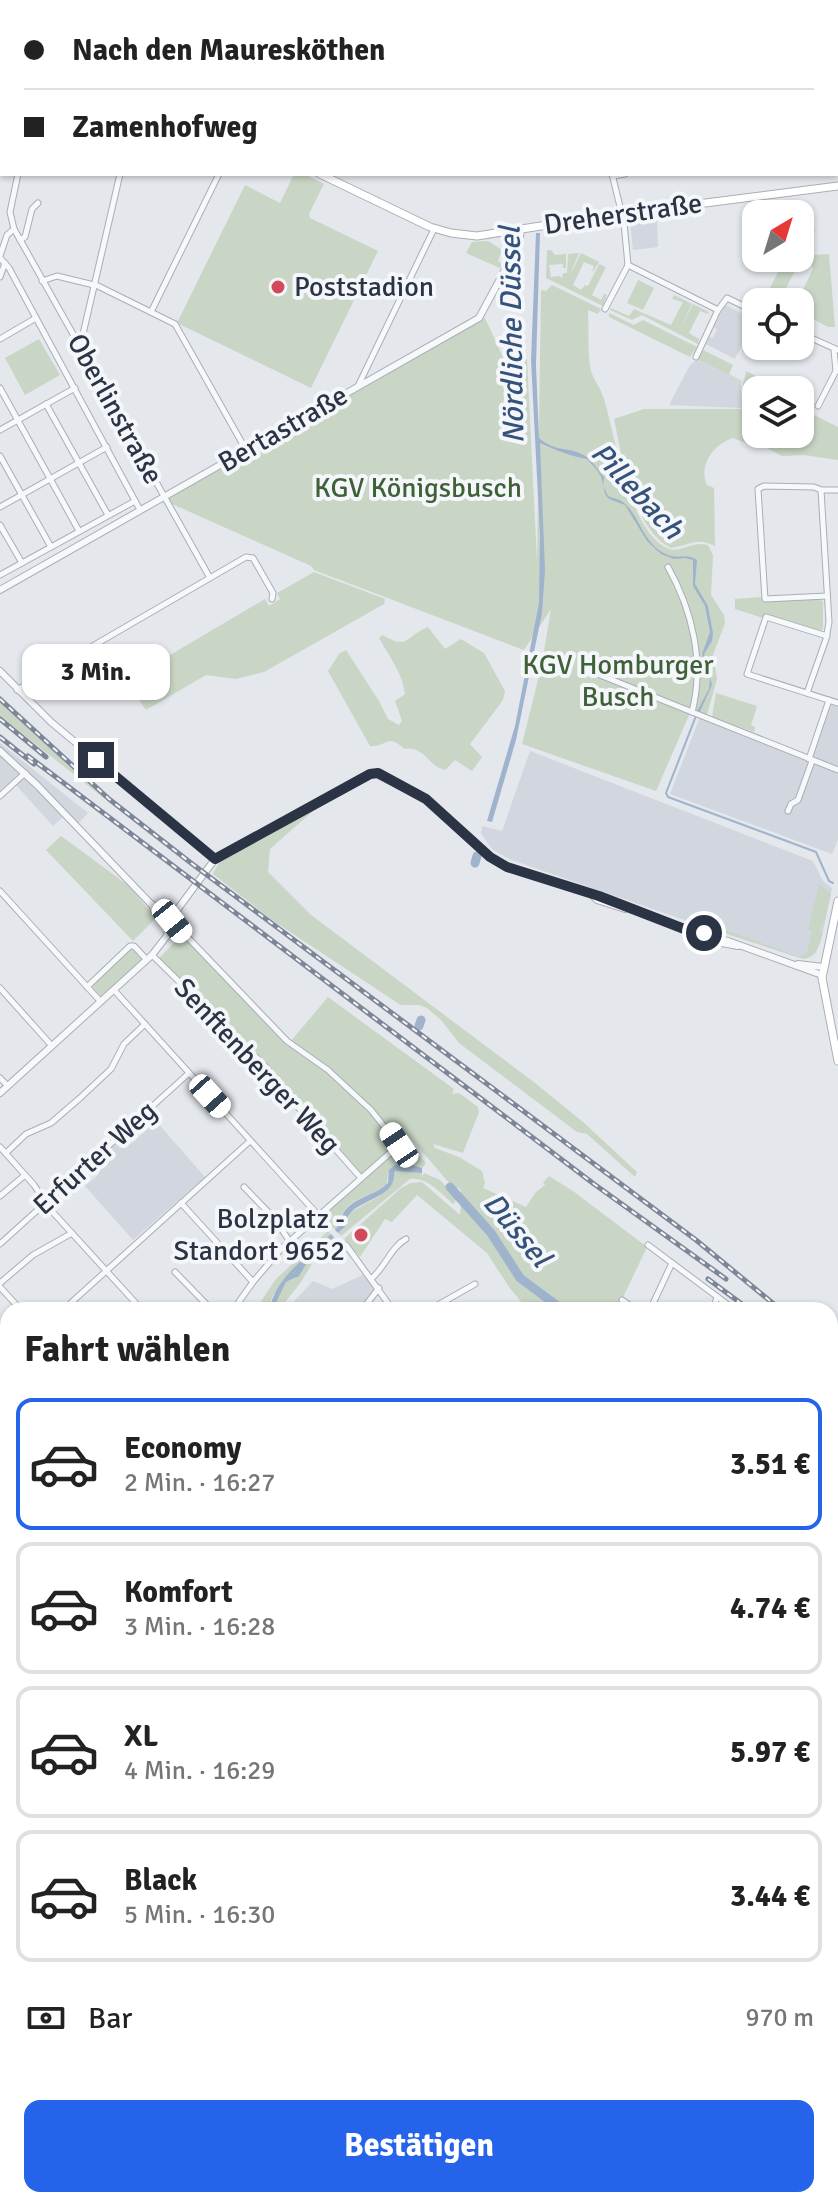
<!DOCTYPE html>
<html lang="de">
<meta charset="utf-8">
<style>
body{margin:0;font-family:Signika,sans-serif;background:#f2f2f2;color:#222;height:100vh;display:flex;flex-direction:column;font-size:30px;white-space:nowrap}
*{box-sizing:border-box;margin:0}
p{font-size:26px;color:#767676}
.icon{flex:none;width:44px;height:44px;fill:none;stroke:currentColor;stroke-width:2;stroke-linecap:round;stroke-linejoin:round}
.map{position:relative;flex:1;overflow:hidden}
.details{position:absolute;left:0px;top:1302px;width:838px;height:906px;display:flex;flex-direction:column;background:#fff;border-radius:24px 24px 0 0;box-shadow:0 2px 6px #0004}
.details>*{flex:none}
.banner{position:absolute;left:0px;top:0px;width:838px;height:176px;box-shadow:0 2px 6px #0004;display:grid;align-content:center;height:176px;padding:0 24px;background:#fff}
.needle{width:52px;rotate:38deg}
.controls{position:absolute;left:742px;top:200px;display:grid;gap:16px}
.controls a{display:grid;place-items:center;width:72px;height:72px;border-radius:16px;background:#fff;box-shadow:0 2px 6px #0004;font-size:40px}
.end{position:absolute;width:36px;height:36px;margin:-18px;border:10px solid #2b3445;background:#fff;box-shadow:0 0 0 4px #fff}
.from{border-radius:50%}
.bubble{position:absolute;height:56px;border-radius:16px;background:#fff;box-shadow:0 2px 6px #0004;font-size:26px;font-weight:800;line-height:56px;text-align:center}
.car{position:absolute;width:24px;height:48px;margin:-24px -12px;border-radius:10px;box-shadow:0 0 6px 2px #0007;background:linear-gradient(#fff 24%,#345 0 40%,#fff 0 76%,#345 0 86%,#fff 0)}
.banner b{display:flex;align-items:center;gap:28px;height:76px;font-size:30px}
.banner b+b{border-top:2px solid #e0e0e0}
.banner i{width:20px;height:20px;background:#222}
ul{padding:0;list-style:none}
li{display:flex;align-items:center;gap:24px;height:132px;margin:0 16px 12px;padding:0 8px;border:4px solid #e0e0e0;border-radius:16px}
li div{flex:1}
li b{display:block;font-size:30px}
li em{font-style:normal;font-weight:800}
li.selected{border-color:#2563eb}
li>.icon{width:72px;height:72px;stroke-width:1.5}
h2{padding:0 24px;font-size:36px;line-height:96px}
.pay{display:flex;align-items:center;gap:20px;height:88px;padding:0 24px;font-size:30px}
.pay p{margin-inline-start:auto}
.button{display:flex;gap:16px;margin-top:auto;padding:16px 24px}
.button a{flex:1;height:92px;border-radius:16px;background:#2563eb;color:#fff;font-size:32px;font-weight:800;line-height:92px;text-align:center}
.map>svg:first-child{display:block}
.built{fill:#d2d6de}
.green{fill:#c9d6c5}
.water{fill:#9fb4cc}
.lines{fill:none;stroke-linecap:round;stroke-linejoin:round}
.stream{stroke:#9fb4cc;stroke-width:2}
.river{stroke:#9fb4cc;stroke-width:9}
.minor-casing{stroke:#a9aeb7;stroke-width:7}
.tertiary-casing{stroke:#a9aeb7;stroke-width:8}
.secondary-casing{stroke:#a9aeb7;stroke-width:9}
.minor{stroke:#f7f8fa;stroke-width:5}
.tertiary{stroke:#f7f8fa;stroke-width:6}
.secondary{stroke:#fff;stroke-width:7}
.rail-casing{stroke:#7d8696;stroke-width:5}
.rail{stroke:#f4f6f9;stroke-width:2;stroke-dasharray:6;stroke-linecap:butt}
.route{stroke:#2b3445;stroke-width:10}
.poi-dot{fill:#d1495b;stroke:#f4f6f9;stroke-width:3}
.labels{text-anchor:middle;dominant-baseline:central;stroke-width:8;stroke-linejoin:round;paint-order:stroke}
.street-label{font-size:28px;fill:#2b3445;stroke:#f4f6f9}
.poi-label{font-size:28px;fill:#2b3445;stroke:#f4f6f9;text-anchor:start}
.park-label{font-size:28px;fill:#3f6138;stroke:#f4f6f9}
.water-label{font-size:30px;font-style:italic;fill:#34527a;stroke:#f4f6f9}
</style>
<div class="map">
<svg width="838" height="2207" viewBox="0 0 838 2207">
<rect width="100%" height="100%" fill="#e4e7ec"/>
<!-- built -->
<g class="built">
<polygon points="657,217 658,247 633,250 630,220"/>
<polygon points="725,305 755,320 735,359 706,344 709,337 713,338 717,329 714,327"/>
<polygon points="697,360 741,381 742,408 669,405 690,365"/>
<polygon points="830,702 838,705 838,840 832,854 670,794 700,717 809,762"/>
<polygon points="0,743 88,813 77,825 0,749"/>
<polygon points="530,751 813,861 823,881 832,888 821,941 815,954 804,959 696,924 509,859 492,849 481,833 482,826 502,831"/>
<polygon points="0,753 65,815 53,826 15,784 0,793"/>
<polygon points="156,1121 205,1177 133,1240 85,1186 99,1174 91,1164 123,1136 131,1144"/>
<polygon points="365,1274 375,1289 360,1310 286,1310 313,1281 332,1289"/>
</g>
<!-- green -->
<g class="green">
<polygon points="294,174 304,174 324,184 309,214 310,218 378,251 311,388 177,323 245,185 280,203"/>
<polygon points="816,230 813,232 813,255 829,254 835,327 828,327 800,312 800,302 797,302 813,269 810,261 812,257 808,255 800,261 779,302 763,302 785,258 800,258 800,231"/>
<polygon points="488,241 502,250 498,261 504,265 502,269 466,253 472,242"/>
<polygon points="547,250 551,250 555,255 566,254 566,268 563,268 563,264 549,265 551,277 559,276 562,278 563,273 567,273 568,254 579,253 569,277 581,253 599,262 592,273 594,266 584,262 573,285 581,290 585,285 588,286 599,264 606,267 592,295 601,300 604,294 607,295 603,306 546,278"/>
<polygon points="638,280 654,288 643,310 627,303"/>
<path d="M552,285l49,24 -3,5 -10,-4c1,19 -1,42 3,61 3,9 10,18 13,28 11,36 25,132 63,149 13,6 26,-8 41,-3l5,10 -2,40 13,20 1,8 -12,32 4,24 -10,36 -9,-3 -5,-6 -37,85 -134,-47 19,-76 10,-59 -27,41 -210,-80 -3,-4 -132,-59 -7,-3 -3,-6 316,-180 23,50 19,-9 10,202 4,-271 5,1z"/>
<polygon points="674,295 692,304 679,331 693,304 709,312 708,314 700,311 689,333 699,339 698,344 642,315 632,320 610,310 611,308 629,316 634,309 671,325 683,302 672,299"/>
<polygon points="609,313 634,325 643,320 697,347 690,357 609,317"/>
<polygon points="39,339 60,375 25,395 5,358"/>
<polygon points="703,350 733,365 729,374 744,382 746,371 784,390 756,390 756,406 744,406 743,382 698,360"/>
<path d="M800,405h3l1,5 34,17v33l-34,-5 -22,1 -21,-11 -13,-1 -15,-6c-19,6 -35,27 -26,47l7,3 1,58c-20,-9 -23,-1 -44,2 -38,-18 -49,-92 -57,-129l30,-10h112v25h44z"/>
<polygon points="314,572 385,599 384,604 264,672 236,679 206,675 146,710 126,681 265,599 269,606 280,599 277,593"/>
<polygon points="761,597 764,602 820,599 823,602 823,629 819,632 767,615 763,618 735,609 735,599"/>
<path d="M428,627l17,22 16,-10 23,14 21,38 -2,9 -33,44 12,13 -10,14 -17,-11 -10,10c-16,-3 -21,-25 -41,-21 -17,-17 -17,-1 -34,-3l-42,-75 11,-17 7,-4 33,51 9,18 11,6 3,-4 -7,-20 10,-7c-2,-20 -17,-40 -26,-56l4,-3c25,16 24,0 45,-8z"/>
<polygon points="716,693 757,706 751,725 755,727 754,732 712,717"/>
<polygon points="0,701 106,798 105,799 0,716"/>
<polygon points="320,805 270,849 268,872 311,915 535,1083 583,1122 637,1172 635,1177 587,1134 577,1132 459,1043 441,1020 427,1008 419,1005 401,1005 390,998 272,920 213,874 220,861"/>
<polygon points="61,836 129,886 156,918 133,941 46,850"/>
<path d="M819,884l12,10 -7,30 -5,6 4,2c-4,15 -8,29 -23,26l-103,-34 4,-3 99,36 7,-4 5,-22 -4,-1z"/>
<polygon points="179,938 194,945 290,1042 328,997 454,1089 452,1094 459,1093 478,1107 479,1112 463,1153 433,1144 435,1148 459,1157 482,1171 485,1183 483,1188 526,1207 536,1192 545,1185 543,1182 549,1176 573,1191 647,1247 617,1310 564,1310 545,1298 562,1310 528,1310 509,1287 487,1253 417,1195 392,1222 385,1219 360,1257 344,1239 401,1188 411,1183 422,1182 460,1215 461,1202 487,1231 520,1276 490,1232 461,1195 461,1190 457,1187 456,1191 408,1135 364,1178 287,1093 267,1064 159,958"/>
<polygon points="130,947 142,960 101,996 91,986"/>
<path d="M406,1141l20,22 -4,5 -17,-5 -10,2 -7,9 -1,10c-12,11 -28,11 -40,23 -7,7 -5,16 -12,23l-11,-15z"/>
<path d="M396,1170l26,3v4l2,-4 16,7 16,17 -1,6 -2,1c-13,-11 -25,-27 -43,-25l-69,57 -3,-3 9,-8 2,-12 29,-16 13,-12z"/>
<path d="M328,1231l3,3 -49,47c-3,7 -10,13 -12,23l-4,1 -2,5h-9l21,-31z"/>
<polygon points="334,1237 337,1240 313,1262 301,1282 279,1310 272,1310 286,1282 296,1278 307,1261"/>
<polygon points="0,1562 3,1576 8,1576 8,1623 0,1627"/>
<polygon points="830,1668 838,1669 838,2127 830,2129"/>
<polygon points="830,2134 838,2156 838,2207 733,2207 732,2200 830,2200"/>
<polygon points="293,2200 716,2200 717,2207 294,2207"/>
</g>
<!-- water -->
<g class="water">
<path d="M536,233h4l-4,132 3,73c19,16 30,7 48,19 6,4 11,14 17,20l-1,9 5,10c6,3 13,3 17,8 15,13 19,41 41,50 10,6 21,-1 31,6l-2,24 13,22 5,27 -1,8 -8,13 8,31 -13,29 -3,-1 13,-24 1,-10 -8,-25 8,-22 -5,-26 -12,-20v-26l-8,-2 -11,1 -13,-5 -14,-13 -22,-36c-20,-8 -19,-4 -23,-25 -1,-7 -11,-16 -15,-21 -14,-2 -34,-10 -47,-16l5,128 -3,42 -26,127 -24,82 -5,-1 28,-95 24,-123 1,-68 -9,-175z"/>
<path d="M405,1163l17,5v5l-27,-2c-1,4 -1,9 -3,13 -10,18 -49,20 -45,41l-9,8 -3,-3c7,-7 5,-16 13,-23 13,-12 28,-12 40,-24l1,-13 6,-5z"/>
<path d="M331,1234l3,3 -26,24 -9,15 -13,6 -13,27 -9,1 2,-5 5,-1c7,-29 38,-48 60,-70z"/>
</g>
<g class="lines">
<!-- stream -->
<polyline class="stream" points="696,716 666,793 668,797 816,852 829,881 833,883"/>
<!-- river -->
<g class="river">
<polyline points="475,863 477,856"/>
<polyline points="419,1026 421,1020"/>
<polyline points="450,1187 491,1233 520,1278 563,1310"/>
<polyline points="830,1520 838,1518"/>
<polyline points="0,1587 8,1586"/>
</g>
<!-- minor casing -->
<g class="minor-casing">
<g id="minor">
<polyline points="137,0 138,2"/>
<polyline points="296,0 300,2"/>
<polyline points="566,0 567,2"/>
<polyline points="765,0 766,2"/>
<polyline points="59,2 59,0"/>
<polyline points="101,2 102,0"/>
<polyline points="145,2 146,0"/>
<polyline points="187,2 188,0"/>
<polyline points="229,2 230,0"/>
<polyline points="262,2 263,0"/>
<polyline points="368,2 369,0"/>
<polyline points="18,174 10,212 14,229 210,578"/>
<polyline points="612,174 624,223 628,265"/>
<polyline points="613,176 625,174"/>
<polyline points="20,240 25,237 32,209 38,203"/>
<polyline points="0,256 7,235 14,229"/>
<polyline points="0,258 9,268 140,510"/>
<polyline points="628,265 718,310 727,298 756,312"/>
<polyline points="0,277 5,263"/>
<polyline points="42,281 57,276 98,286 175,324 246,450"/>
<polyline points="605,309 628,265"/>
<polyline points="151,312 219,174"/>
<polyline points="800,333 838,350"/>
<polyline points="0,339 36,318"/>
<polyline points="80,347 120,174"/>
<polyline points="696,357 718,310"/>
<polyline points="358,386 434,229"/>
<polyline points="0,388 79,531"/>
<polyline points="46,404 108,515"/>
<polyline points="818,406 836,371 834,350"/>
<polyline points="0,430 75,388"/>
<polyline points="0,456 51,547"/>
<polyline points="821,490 814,487 764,486 758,489 765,599 827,596"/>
<polyline points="0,507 107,447"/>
<polyline points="0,525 22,563"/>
<polyline points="0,575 135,501"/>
<polyline points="827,636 766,617 747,674 838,703"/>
<path d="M600,675l92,37c13,-50 0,-102 -24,-145"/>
<polyline points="17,690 246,557 253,558 273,593 272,599"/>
<polyline points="807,693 826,639 829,622 821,490 838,490"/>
<polyline points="692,712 838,770"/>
<polyline points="809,759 829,700"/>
<polyline points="0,796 25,773"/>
<polyline points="788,811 791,804 798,800 812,761"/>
<polyline points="0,891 101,1002"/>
<polyline points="172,921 287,1041 328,1070 371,1110 399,1145 281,1249 253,1282 233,1310"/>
<polyline points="152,955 267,1068 281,1088 361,1178"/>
<polyline points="87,987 130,946 134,946 147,960"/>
<polyline points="0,988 52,1046"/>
<polyline points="114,990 318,1215"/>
<polyline points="0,1078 8,1086"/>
<polyline points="0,1147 34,1185 49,1208 142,1310"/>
<polyline points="6,1153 26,1134 51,1123 80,1098 111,1069 124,1044 145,1024"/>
<polyline points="244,1187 275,1219 290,1242"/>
<polyline points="0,1196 25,1175"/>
<polyline points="181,1203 253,1282"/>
<polyline points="0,1244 189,1073"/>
<polyline points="346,1245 393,1310"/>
<polyline points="648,1245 735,1310"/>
<polyline points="175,1272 212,1310"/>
<path d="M372,1278c13,-11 20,-32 34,-39"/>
<polyline points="0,1283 33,1255 72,1233"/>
<polyline points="0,1287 21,1310"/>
<polyline points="622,1300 637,1310"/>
<polyline points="63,1310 250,1141"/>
<polyline points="362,1310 379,1288"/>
<polyline points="429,1310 475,1284"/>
<polyline points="650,1310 672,1263"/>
<polyline points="713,1310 717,1297"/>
<polyline points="0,1338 8,1348"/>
<polyline points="830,1381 838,1387"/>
<polyline points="830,1439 838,1445"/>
<polyline points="0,1503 8,1495"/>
<polyline points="0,1560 8,1558"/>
<polyline points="0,1632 8,1628"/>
<polyline points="830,1671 838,1673"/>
<polyline points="0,1690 8,1705"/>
<polyline points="830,1775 838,1788"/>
<polyline points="0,1820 8,1816"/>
<polyline points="0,1962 8,1972"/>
<polyline points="0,2057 8,2053"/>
<polyline points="0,2136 8,2132"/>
<polyline points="129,2200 131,2207"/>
<polyline points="233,2200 233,2207"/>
<polyline points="0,2203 5,2207 24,2200"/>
<polyline points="161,2207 161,2200"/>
</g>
</g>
<!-- tertiary casing -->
<g class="tertiary-casing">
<g id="tertiary">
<polyline points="0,37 2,34"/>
<polyline points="0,590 479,318 519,244 521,229"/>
<polyline points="0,671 51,722 215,859"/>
<polyline points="0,751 37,785 151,904 173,917"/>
<polyline points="592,895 597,900 625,909"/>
<polyline points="152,904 154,910 170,925"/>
<polyline points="696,932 728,941 822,975"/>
<polyline points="798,964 823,967"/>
<polyline points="0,1093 152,955 166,937 177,910 215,859 374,773 426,799 490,857 507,867 619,903 711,941 738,946"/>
<polyline points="765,2200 775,2201 783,2207"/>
<polyline points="725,2206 762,2200"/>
</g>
</g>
<!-- secondary casing -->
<g class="secondary-casing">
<g id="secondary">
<polyline points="0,6 2,7"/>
<polyline points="0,16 2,17"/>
<polyline points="320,174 430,227 451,233 477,236 611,215 838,186"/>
<polyline points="838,901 822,978 838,1061"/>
<polyline points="0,1430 8,1439"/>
<polyline points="0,1437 8,1446"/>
<polyline points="830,1463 838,1450"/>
<polyline points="0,1939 8,1935"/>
<polyline points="723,2200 725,2207"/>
<polyline points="741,2207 745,2203"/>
</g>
</g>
<!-- minor -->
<use href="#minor" class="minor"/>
<!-- tertiary -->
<use href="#tertiary" class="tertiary"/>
<!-- secondary -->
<use href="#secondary" class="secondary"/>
<!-- rail casing -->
<g class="rail-casing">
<g id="rail">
<polyline points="40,2 41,0"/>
<polyline points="0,107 2,103"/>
<polyline points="0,131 2,125"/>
<polyline points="0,699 109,799 191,863 696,1240 781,1310"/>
<polyline points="0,719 46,757"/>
<polyline points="0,737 34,764"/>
<polyline points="28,756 594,1184 726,1279"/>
<polyline points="708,1279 750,1310"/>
<polyline points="830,1349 838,1356"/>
<polyline points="830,1369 838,1375"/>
</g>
</g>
<!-- rail -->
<use href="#rail" class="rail"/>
</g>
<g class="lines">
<!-- route -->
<polyline class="route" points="96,760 215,859 370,774 378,773 426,799 490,857 507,867 599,896 692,932 704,933"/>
</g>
<!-- markers -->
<g class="poi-dot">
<circle cx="278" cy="287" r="8"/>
<circle cx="361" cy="1235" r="8"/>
</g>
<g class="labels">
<!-- street labels -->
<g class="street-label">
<text transform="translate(623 214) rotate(-8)">Dreherstraße</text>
<text transform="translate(115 409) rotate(61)">Oberlinstraße</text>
<text transform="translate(283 429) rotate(-30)">Bertastraße</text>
<text transform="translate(257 1066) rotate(47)">Senftenberger Weg</text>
<text transform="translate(95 1158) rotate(-42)">Erfurter Weg</text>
</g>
<!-- poi labels -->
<g class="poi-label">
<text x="294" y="287">Poststadion</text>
<text x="345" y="1219" text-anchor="end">Bolzplatz -<tspan x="345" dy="32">Standort 9652</tspan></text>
</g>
<!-- park labels -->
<g class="park-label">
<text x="418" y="488">KGV Königsbusch</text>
<text x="618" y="665">KGV Homburger<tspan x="618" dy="32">Busch</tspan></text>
</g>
<!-- water labels -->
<g class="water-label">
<text transform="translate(512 335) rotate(-91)">Nördliche Düssel</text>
<text transform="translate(637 491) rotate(47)">Pillebach</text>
<text transform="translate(517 1230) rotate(50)">Düssel</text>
</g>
</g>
</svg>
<div class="controls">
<a><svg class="needle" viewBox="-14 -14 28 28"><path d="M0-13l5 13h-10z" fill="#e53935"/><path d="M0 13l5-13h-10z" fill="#767676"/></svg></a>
<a><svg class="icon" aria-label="locate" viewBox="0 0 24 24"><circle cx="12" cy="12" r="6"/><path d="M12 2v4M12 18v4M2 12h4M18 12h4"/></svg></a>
<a><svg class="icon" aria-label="layers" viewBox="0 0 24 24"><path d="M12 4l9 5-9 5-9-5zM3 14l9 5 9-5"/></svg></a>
</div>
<i class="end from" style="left:704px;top:933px"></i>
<i class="end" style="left:96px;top:760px"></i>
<div class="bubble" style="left:22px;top:644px;width:148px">3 Min.</div>
<i class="car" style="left:172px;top:921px;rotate:141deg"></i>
<i class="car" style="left:210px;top:1096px;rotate:138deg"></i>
<i class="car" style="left:399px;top:1145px;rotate:326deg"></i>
<div class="banner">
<b><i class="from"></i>Nach den Mauresköthen</b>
<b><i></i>Zamenhofweg</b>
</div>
<section class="details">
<h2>Fahrt wählen</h2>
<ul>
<li class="selected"><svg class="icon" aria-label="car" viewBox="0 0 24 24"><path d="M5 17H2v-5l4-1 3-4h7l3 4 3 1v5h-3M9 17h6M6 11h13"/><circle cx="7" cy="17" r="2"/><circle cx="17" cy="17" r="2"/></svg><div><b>Economy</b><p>2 Min. · 16:27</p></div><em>3.51 €</em></li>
<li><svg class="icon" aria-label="car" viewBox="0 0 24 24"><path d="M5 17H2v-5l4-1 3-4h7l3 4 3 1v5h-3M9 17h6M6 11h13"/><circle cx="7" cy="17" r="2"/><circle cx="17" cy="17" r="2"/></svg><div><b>Komfort</b><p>3 Min. · 16:28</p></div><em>4.74 €</em></li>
<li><svg class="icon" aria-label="car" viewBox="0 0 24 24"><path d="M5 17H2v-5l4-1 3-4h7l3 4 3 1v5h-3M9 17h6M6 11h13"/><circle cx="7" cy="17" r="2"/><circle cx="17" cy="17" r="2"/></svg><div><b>XL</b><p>4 Min. · 16:29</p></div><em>5.97 €</em></li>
<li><svg class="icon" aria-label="car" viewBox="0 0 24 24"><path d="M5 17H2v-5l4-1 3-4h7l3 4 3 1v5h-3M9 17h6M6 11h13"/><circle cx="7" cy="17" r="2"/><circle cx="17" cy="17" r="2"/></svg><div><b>Black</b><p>5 Min. · 16:30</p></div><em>3.44 €</em></li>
</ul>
<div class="pay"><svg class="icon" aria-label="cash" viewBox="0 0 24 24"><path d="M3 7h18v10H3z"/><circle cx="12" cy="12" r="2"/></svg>Bar<p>970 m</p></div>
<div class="button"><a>Bestätigen</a></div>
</section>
</div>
